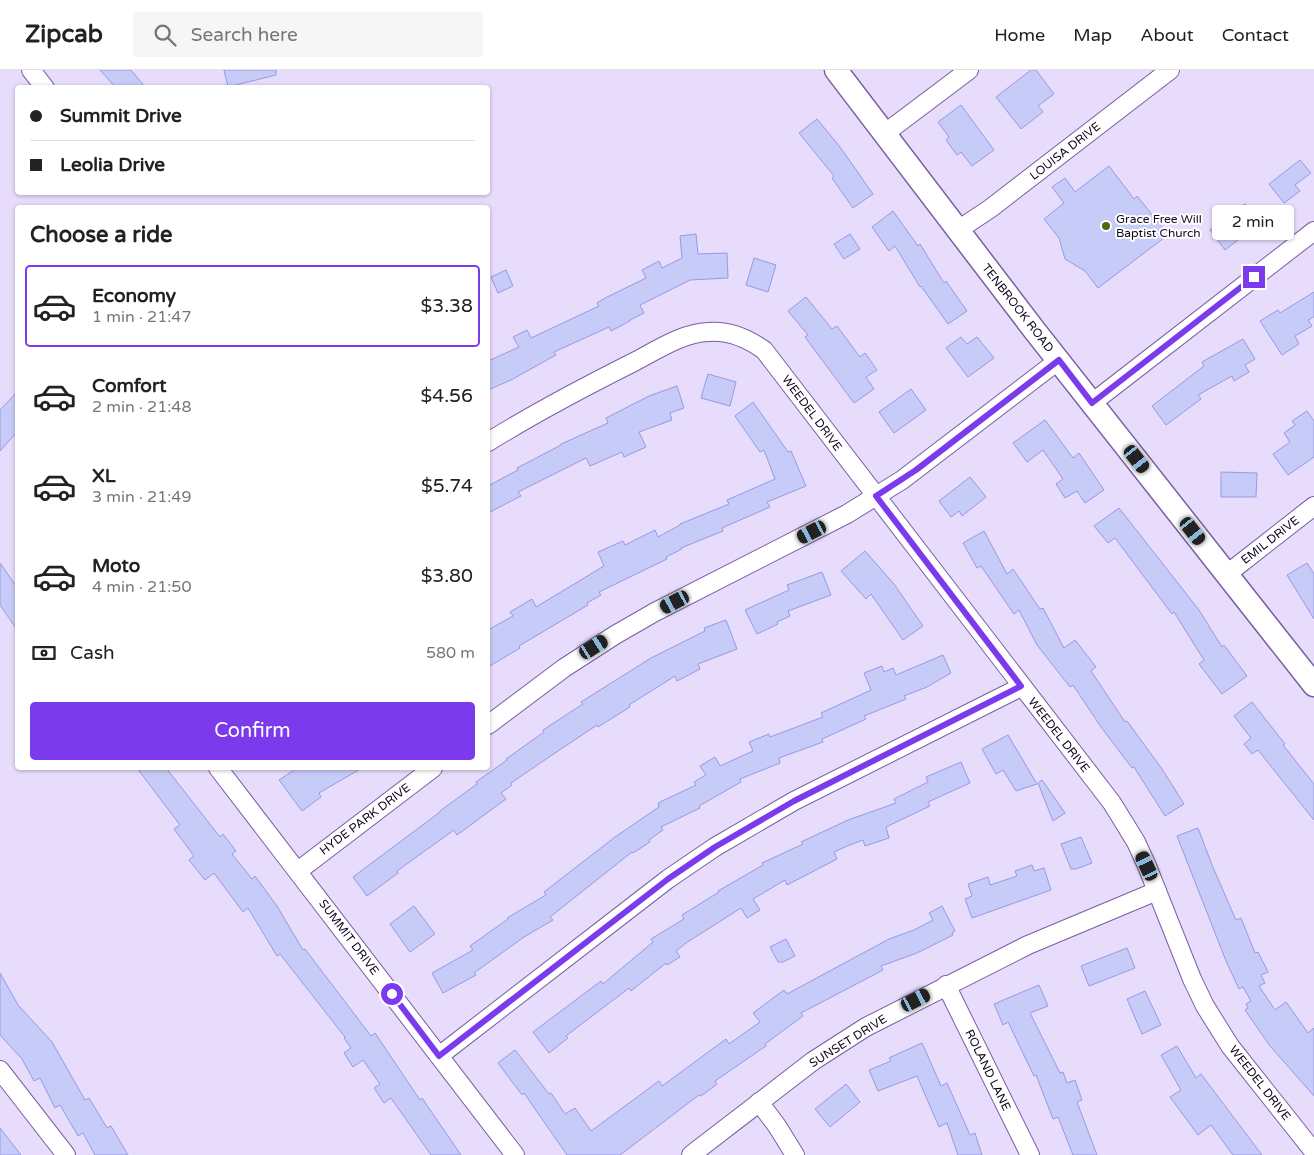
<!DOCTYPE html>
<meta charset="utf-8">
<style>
body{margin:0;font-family:"Varela Round",sans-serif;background:#f6f6f6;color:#222;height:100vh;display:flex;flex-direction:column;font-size:19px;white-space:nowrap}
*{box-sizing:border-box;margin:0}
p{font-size:16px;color:#767676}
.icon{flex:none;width:28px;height:28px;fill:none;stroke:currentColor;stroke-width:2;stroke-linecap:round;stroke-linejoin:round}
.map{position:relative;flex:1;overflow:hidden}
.sheet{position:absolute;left:15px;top:135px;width:475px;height:565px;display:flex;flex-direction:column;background:#fff;border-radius:5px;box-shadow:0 1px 4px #0004}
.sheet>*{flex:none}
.guide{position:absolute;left:15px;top:15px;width:475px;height:110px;border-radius:5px;box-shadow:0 1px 4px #0004;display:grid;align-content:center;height:110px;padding:0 15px;background:#fff}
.end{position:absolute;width:22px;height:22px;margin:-11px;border:6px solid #7c3aed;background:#fff;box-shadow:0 0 0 2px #fff}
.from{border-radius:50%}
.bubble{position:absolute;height:35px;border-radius:5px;background:#fff;box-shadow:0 1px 4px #0004;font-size:16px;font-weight:600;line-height:35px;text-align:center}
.car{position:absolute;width:15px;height:30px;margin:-15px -8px;border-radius:6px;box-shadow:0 0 4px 1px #0007;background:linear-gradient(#222 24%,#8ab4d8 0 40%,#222 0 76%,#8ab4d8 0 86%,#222 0)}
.guide b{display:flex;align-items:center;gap:18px;height:48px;font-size:19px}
.guide b+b{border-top:1px solid #e0e0e0}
.guide i{width:12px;height:12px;background:#222}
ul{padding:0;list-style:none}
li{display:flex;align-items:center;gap:15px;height:82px;margin:0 10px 8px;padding:0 5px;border:2px solid transparent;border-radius:5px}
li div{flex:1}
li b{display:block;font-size:19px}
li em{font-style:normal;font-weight:600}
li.current{border-color:#7c3aed}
li>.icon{width:45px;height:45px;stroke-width:1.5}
h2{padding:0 15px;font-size:22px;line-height:60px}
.pay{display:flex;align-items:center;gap:12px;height:55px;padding:0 15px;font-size:19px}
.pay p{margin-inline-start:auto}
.action{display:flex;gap:10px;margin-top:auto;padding:10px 15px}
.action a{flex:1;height:58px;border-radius:5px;background:#7c3aed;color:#fff;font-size:20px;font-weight:600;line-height:58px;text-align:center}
header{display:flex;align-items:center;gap:30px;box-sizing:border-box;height:70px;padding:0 25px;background:#fff;border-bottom:1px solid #e0e0e0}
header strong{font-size:24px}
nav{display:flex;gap:28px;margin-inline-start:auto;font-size:18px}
.search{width:350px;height:45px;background:#f6f6f6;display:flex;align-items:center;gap:12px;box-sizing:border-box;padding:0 18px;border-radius:5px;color:#767676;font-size:19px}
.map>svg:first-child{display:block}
.building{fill:#c7cbf7;stroke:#9799e3}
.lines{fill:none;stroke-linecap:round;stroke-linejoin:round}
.minor-casing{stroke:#7a5ea3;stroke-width:20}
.tertiary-casing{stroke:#7a5ea3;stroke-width:25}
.minor{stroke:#fff;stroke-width:18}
.tertiary{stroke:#fff;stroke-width:22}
.route{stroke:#7c3aed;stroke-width:6}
.poi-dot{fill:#52650f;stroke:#fff;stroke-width:2}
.labels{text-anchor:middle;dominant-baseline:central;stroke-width:4;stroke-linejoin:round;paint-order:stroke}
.street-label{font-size:12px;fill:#10051e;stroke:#fff}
.poi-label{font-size:12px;fill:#10051e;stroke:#fff;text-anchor:start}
</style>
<header>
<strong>Zipcab</strong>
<div class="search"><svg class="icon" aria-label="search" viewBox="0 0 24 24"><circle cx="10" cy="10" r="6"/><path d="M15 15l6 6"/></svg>Search here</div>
<nav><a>Home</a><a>Map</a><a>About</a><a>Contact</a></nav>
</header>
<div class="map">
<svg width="1314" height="1085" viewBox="0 0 1314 1085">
<rect width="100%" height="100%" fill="#e7dcfb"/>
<!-- building -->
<g class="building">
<polygon points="100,0 131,0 146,18 116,18"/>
<polygon points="224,0 276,0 276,5 228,17"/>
<polygon points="1031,0 1036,0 1054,24 1038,36 1043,42 1021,59 996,27"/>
<polygon points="961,35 994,80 972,96 961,82 957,85 946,70 949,67 938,52"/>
<polygon points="817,49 840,77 873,124 853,138 832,108 834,106 799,63"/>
<polygon points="1300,90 1311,103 1295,115 1300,121 1284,133 1269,114"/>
<polygon points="1109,96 1134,129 1137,126 1163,158 1158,161 1164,168 1098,218 1085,201 1065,189 1059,168 1044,149 1064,133 1052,117 1065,108 1075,122"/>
<polygon points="1245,134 1260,153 1225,180 1210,160"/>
<polygon points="893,141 918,176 920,174 944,213 946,211 967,241 948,254 921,216 920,217 895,176 889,181 872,157"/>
<polygon points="696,164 698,184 727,183 728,208 690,210 640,235 644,243 630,250 630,251 611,261 609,257 554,282 556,285 511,310 488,320 488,291 519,277 513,267 527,260 531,268 599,236 597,233 605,228 646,208 642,200 659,191 662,198 682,188 680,166"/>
<polygon points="850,164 860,179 844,189 834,174"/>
<polygon points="754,188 776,195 768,222 746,215"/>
<polygon points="506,200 513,216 498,223 491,207"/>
<polygon points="1314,222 1314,247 1308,250 1312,256 1295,266 1299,274 1282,285 1260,251 1278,240 1280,243"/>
<polygon points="806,227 832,259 837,256 860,287 865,283 877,300 866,307 874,319 854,333 805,267 808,265 788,241"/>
<polygon points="961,267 967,274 977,267 994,288 968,307 946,278"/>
<polygon points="1243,269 1255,289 1245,295 1249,302 1234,311 1232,306 1198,325 1201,329 1166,355 1152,336 1204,296 1202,292"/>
<polygon points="708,304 736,312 730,336 701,328"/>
<polygon points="677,316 684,338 670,343 672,350 639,362 646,377 624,387 622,382 590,396 586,388 518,422 521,426 488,443 488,416 518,400 517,398 561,375 561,374 608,353 606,348 649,326"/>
<polygon points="911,319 926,340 894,363 879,342"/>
<polygon points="18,321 18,361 0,381 0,340"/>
<polygon points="753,332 788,382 791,381 806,416 767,432 770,437 722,458 723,461 681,478 682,479 666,487 667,489 599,522 601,525 587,533 588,535 519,576 520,578 488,597 488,560 513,546 510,542 532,529 536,537 604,496 598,482 623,471 625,475 655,460 658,467 680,455 680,454 729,434 727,430 775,409 764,380 760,382 735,346"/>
<polygon points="1307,341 1314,351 1314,387 1288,405 1273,384 1290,372 1284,363 1295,355 1292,351"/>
<polygon points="1045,350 1073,388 1079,383 1104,420 1085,433 1077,421 1065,428 1056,414 1063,409 1043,380 1027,392 1013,373"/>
<polygon points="1221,402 1257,403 1256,427 1221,427"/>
<polygon points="970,407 986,427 962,446 959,441 951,447 939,431"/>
<polygon points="1119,438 1199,540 1222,577 1224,575 1247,606 1222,624 1199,594 1204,590 1174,542 1172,544 1115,468 1108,473 1094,456"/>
<polygon points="984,461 1007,504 1013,499 1040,539 1043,538 1064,578 1075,570 1096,597 1091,601 1125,652 1127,651 1162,699 1184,734 1165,746 1134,697 1132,698 1101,657 1073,615 1070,617 1037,575 1019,540 1014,544 981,496 977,498 963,473"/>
<polygon points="865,481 894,514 923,556 903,570 871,524 866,529 841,501"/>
<polygon points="0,493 18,519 18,561 0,535"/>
<polygon points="1307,493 1314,504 1314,549 1287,505"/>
<polygon points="822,502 831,525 788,541 790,546 777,552 778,554 757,564 745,540 789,520 787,515"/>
<polygon points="726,550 737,579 698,594 700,599 677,611 675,606 629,635 630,637 598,657 597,655 558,681 511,713 512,715 501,723 506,729 457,765 454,760 397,801 398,803 367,826 353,807 440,742 440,741 477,714 476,712 507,690 506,689 544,662 543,660 583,634 581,632 651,588 705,561 704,558"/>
<polygon points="943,585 951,603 927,617 904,626 906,629 864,646 866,649 822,669 823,672 779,688 780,693 740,709 741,712 699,736 700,738 661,757 663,760 649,770 650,772 633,783 632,782 550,847 553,850 524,867 474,903 476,905 443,923 432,903 473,880 470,876 508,849 507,848 546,825 544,822 615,767 659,737 658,733 696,715 694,712 706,705 700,696 715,687 720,696 753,681 749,672 769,664 770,667 823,647 821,643 871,620 864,603 882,596 884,602 893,598 896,605"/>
<polygon points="1252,632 1285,674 1283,675 1314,714 1314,750 1258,680 1252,684 1244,674 1251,668 1234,646"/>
<polygon points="1008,665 1037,714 1016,721 1003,700 996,704 982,679"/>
<polygon points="961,692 970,713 928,732 930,736 886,757 889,768 865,776 863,770 847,776 834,782 837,789 787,815 785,810 753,829 760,840 747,848 741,838 686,873 676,881 680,887 667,895 666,893 631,921 629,918 579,956 566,966 568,968 549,983 533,962 601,911 603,914 653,872 651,869 684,849 682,845 719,822 718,821 763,795 762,793 803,774 801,772 848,750 896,733 894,729 928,712 926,707"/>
<polygon points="137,698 166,698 220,767 223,764 236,781 232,784 252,809 255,806 277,836 303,880 305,879 371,966 375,963 420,1030 422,1028 461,1085 431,1085 391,1028 384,1033 374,1018 380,1014 363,990 353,997 344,983 351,978 344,968 345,967 280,884 277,886 248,838 243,842 214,803 205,810 189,790 194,786 174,759 180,755"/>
<polygon points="297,698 362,698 319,723 321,727 302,741 279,710"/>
<polygon points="1042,710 1065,743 1053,751 1038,713"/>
<polygon points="1198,758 1212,795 1236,850 1241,848 1255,883 1258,882 1268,902 1261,905 1265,913 1259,916 1275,940 1286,932 1308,963 1314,958 1314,1026 1270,976 1245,940 1248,938 1246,934 1251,931 1243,917 1239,919 1226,891 1177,766"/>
<polygon points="1081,767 1092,793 1076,799 1071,799 1061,774"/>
<polygon points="1032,795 1034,801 1044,798 1051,820 972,848 965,829 972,826 968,814 988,807 990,815 1017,806 1015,801"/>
<polygon points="414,836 435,864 410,882 390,854"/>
<polygon points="942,836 955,861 952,863 953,865 917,883 881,896 883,900 801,943 803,946 765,974 766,976 715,1011 717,1014 701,1026 699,1025 620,1085 567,1085 524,1023 522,1025 498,993 515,980 549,1024 551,1023 565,1044 575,1038 591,1061 659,1011 662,1016 726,969 729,974 760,952 753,943 784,920 787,924 889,869 914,860 933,850 929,843"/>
<polygon points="786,869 795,886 783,892 778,892 770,877"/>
<polygon points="1127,878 1135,898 1089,916 1081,896"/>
<polygon points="0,903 18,935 52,972 85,1030 89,1028 107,1058 111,1056 128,1085 95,1085 83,1063 78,1066 60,1035 55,1038 40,1008 34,1011 22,989 0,965"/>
<polygon points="1039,915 1048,936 1030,943 1060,1003 1063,1002 1067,1013 1075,1010 1082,1030 1077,1032 1097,1085 1073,1085 1058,1047 1053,1049 1036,1005 1034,1006 1008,952 1003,955 994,934"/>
<polygon points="1145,921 1161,955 1142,964 1127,929"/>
<polygon points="922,973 941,1016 947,1013 970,1065 975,1063 982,1085 958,1085 947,1053 939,1057 917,1006 878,1021 869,1000 891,991 889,988"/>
<polygon points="1177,976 1196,1008 1201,1004 1262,1085 1233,1085 1211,1055 1198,1065 1170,1027 1181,1020 1161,985"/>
<polygon points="846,1014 860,1032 830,1057 815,1039"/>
<polygon points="0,1058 21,1085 0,1085"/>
</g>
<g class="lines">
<!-- minor casing -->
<g class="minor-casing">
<g id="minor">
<polyline points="31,0 45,18"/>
<polyline points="884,64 969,0"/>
<polyline points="958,160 991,138 1170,0"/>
<polyline points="1092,333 1314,161"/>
<path d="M488,372c47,-29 96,-55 146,-80 23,-12 48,-29 74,-30 21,-2 39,6 56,18l348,453 24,39 11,24 45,113 13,27 25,40 84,106"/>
<polyline points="1227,504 1314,436"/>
<polyline points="488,655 564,598 615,565 655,542 847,444 902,410 1059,290"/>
<polyline points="218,698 515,1085"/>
<polyline points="298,801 433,698"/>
<polyline points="946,915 1030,1085"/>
<polyline points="439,986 668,809 715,777 794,731 1021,617"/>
<polyline points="0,1000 66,1085"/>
<polyline points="759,1032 777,1056 795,1085"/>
<polyline points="691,1085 813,991 866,957 1028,875 1157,821"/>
</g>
</g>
<!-- tertiary casing -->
<g class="tertiary-casing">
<polyline id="tertiary" points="836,0 1035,261 1314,615"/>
</g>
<!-- minor -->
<use href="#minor" class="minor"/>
<!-- tertiary -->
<use href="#tertiary" class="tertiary"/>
</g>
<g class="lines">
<!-- route -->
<polyline class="route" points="392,924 439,986 668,809 715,777 794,731 1021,616 876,426 916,400 1059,290 1092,333 1254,207"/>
</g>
<!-- markers -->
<circle class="poi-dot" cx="1106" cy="156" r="5"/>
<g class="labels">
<!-- street labels -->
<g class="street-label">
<text transform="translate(1065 81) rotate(-38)">LOUISA DRIVE</text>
<text transform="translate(1018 238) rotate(52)">TENBROOK ROAD</text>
<text transform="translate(812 343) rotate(53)">WEEDEL DRIVE</text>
<text transform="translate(1270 470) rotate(-38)">EMIL DRIVE</text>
<text transform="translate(1059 665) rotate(52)">WEEDEL DRIVE</text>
<text transform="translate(365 749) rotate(-37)">HYDE PARK DRIVE</text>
<text transform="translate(349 867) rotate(53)">SUMMIT DRIVE</text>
<text transform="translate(848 971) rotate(-32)">SUNSET DRIVE</text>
<text transform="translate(988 1000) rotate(64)">ROLAND LANE</text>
<text transform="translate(1260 1013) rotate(52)">WEEDEL DRIVE</text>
</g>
<!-- poi labels -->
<g class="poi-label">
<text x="1116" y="149">Grace Free Will<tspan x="1116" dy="14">Baptist Church</tspan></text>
</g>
</g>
</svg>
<i class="end from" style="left:392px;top:924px"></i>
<i class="end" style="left:1254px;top:207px"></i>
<div class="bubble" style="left:1212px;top:135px;width:82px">2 min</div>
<i class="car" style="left:1137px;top:389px;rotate:142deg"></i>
<i class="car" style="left:1193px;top:461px;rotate:142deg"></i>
<i class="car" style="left:812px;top:462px;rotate:243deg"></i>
<i class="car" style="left:675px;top:532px;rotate:242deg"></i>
<i class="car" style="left:594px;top:577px;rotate:58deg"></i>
<i class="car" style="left:1147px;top:796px;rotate:335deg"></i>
<i class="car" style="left:916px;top:930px;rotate:63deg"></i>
<div class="guide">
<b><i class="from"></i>Summit Drive</b>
<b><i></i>Leolia Drive</b>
</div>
<section class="sheet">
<h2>Choose a ride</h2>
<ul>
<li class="current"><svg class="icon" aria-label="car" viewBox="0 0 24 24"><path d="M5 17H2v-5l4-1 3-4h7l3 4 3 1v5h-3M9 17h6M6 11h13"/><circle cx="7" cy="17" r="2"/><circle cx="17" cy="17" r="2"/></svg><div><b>Economy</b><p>1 min · 21:47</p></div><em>$3.38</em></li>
<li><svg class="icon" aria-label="car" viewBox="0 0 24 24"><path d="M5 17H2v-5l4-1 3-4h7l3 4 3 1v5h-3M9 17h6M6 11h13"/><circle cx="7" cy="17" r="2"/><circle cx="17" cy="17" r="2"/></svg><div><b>Comfort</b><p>2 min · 21:48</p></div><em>$4.56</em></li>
<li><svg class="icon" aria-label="car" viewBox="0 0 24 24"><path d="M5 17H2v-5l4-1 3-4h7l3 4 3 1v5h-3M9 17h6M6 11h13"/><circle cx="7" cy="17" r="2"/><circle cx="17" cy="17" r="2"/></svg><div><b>XL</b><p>3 min · 21:49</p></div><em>$5.74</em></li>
<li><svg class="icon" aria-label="car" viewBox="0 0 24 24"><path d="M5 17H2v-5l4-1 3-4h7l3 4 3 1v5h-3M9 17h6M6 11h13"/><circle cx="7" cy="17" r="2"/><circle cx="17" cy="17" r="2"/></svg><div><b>Moto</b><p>4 min · 21:50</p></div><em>$3.80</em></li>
</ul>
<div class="pay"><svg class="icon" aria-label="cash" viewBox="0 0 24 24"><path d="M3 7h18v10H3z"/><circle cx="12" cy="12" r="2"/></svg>Cash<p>580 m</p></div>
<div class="action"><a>Confirm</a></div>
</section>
</div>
